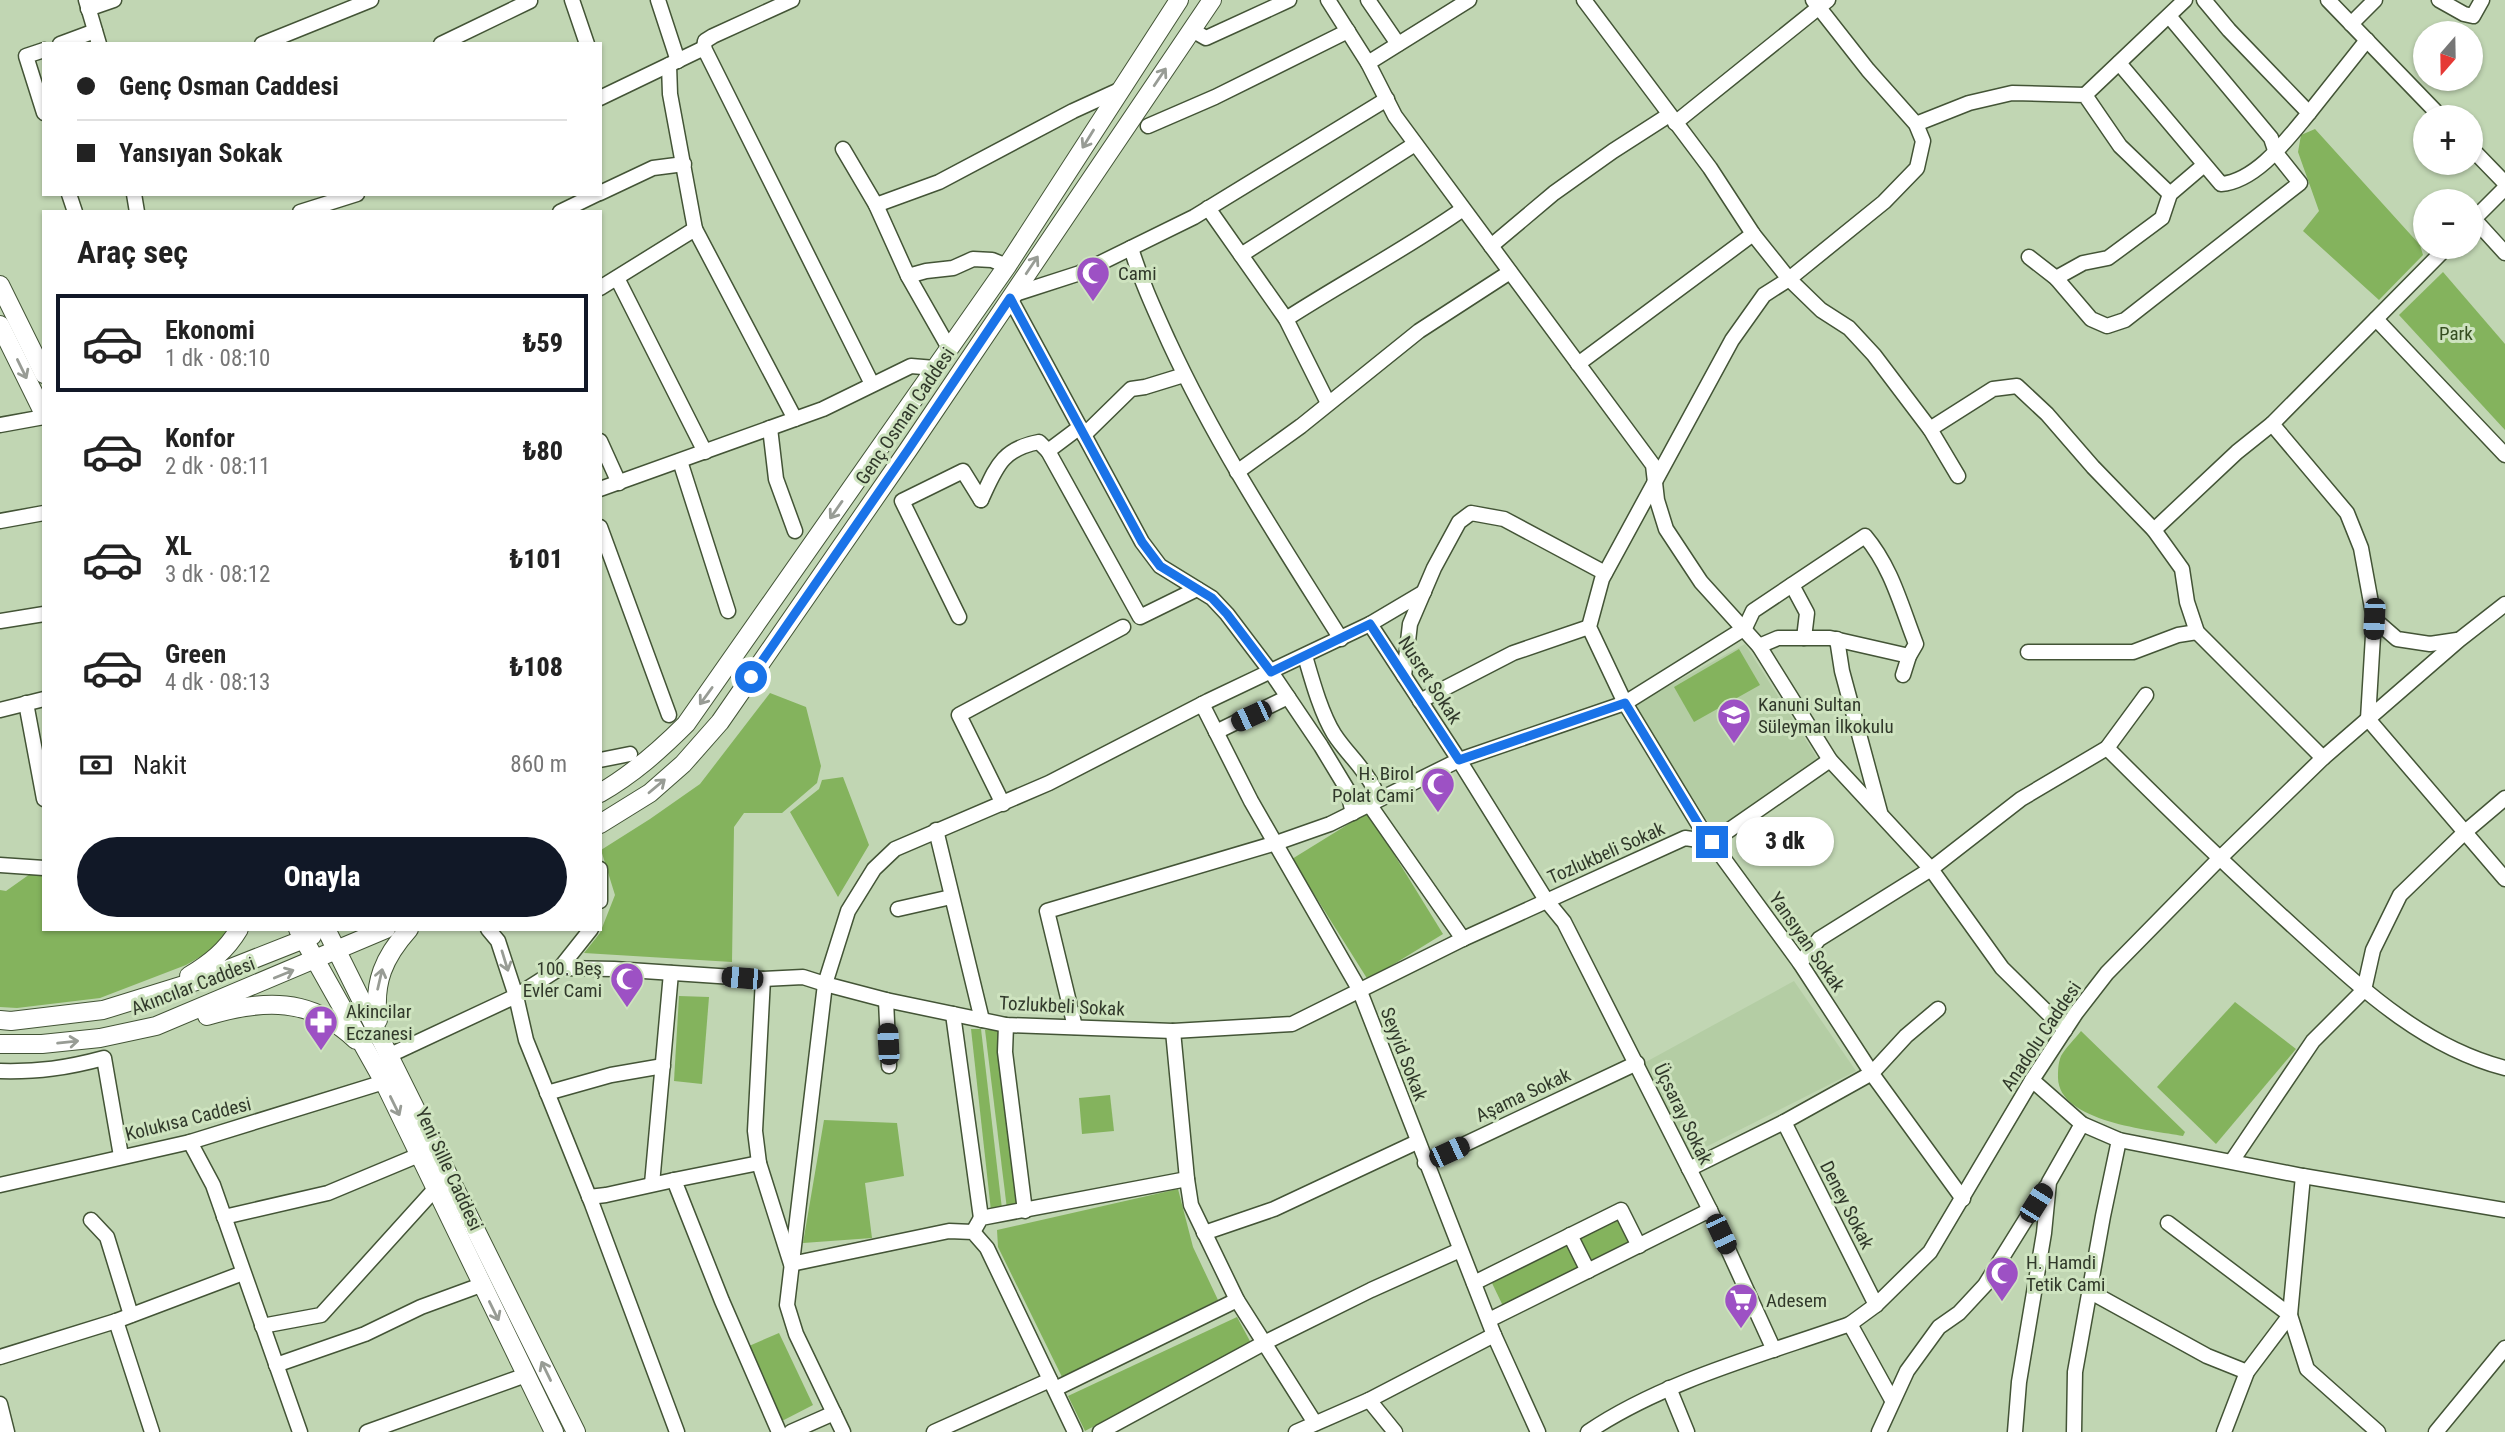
<!DOCTYPE html>
<html lang="tr">
<meta charset="utf-8">
<style>
body{margin:0;font-family:"Roboto Condensed",sans-serif;background:#f6f6f6;color:#222;height:100vh;display:flex;flex-direction:column;font-size:26px;white-space:nowrap}
*{box-sizing:border-box;margin:0}
p{font-size:23px;color:#767676}
.icon{flex:none;width:38px;height:38px;fill:none;stroke:currentColor;stroke-width:2;stroke-linecap:round;stroke-linejoin:round}
.map{position:relative;flex:1;overflow:hidden}
.side{position:absolute;left:42px;top:210px;width:560px;height:721px;display:flex;flex-direction:column;background:#fff;border-radius:0px;box-shadow:0 2px 5px #0004}
.side>*{flex:none}
.banner{position:absolute;left:42px;top:42px;width:560px;height:154px;border-radius:0px;box-shadow:0 2px 5px #0004;display:grid;align-content:center;height:154px;padding:0 35px;background:#fff}
.needle{width:46px;rotate:200deg}
.buttons{position:absolute;left:2413px;top:21px;display:grid;gap:14px}
.buttons a{display:grid;place-items:center;width:70px;height:70px;border-radius:50%;background:#fff;box-shadow:0 2px 5px #0004;font-size:35px}
.end{position:absolute;width:32px;height:32px;margin:-16px;border:9px solid #1a73e8;background:#fff;box-shadow:0 0 0 4px #fff}
.from{border-radius:50%}
.bubble{position:absolute;height:49px;border-radius:24px;background:#fff;box-shadow:0 2px 5px #0004;font-size:23px;font-weight:800;line-height:49px;text-align:center}
.car{position:absolute;width:21px;height:42px;margin:-21px -10px;border-radius:9px;box-shadow:0 0 5px 2px #0007;background:linear-gradient(#222 24%,#8ab4d8 0 40%,#222 0 76%,#8ab4d8 0 86%,#222 0)}
.banner b{display:flex;align-items:center;gap:24px;height:66px;font-size:26px}
.banner b+b{border-top:2px solid #e0e0e0}
.banner i{width:18px;height:18px;background:#222}
ul{padding:0;list-style:none}
li{display:flex;align-items:center;gap:21px;height:98px;margin:0 14px 10px;padding:0 21px;border:4px solid transparent;border-radius:0px}
li div{flex:1}
li b{display:block;font-size:26px}
li em{font-style:normal;font-weight:800}
li.on{border-color:#111827}
li>.icon{width:63px;height:63px;stroke-width:1.5}
h2{padding:0 35px;font-size:32px;line-height:84px}
.pay{display:flex;align-items:center;gap:18px;height:77px;padding:0 35px;font-size:26px}
.pay p{margin-inline-start:auto}
.action{display:flex;gap:14px;margin-top:auto;padding:14px 35px}
.action a{flex:1;height:80px;border-radius:42px;background:#111827;color:#fff;font-size:28px;font-weight:800;line-height:80px;text-align:center}
.map>svg:first-child{display:block}
.built{fill:#b4cda4}
.green{fill:#84b35d}
.lines{fill:none;stroke-linecap:round;stroke-linejoin:round}
.minor-casing{stroke:#435436;stroke-width:17}
.major-casing{stroke:#435436;stroke-width:20}
.minor{stroke:#fff;stroke-width:14}
.major{stroke:#fff;stroke-width:18}
.oneway{stroke:#989c95}
.route{stroke:#1a73e8;stroke-width:9}
.labels{text-anchor:middle;dominant-baseline:central;stroke-width:6;stroke-linejoin:round;paint-order:stroke}
.poi-label{font-size:19px;fill:#31392b;stroke:#cee3bf;text-anchor:start}
.park-label{font-size:19px;fill:#364e21;stroke:#cee3bf}
.street-label{font-size:19px;fill:#31392b;stroke:#cee3bf}
</style>
<div class="map">
<svg width="2505" height="1432" viewBox="0 0 2505 1432">
<rect width="100%" height="100%" fill="#c1d6b3"/>
<!-- built -->
<g class="built">
<polygon points="1745,644 1819,761 1715,833 1634,705"/>
<polygon points="1794,981 1856,1071 1688,1156 1644,1063"/>
</g>
<!-- green -->
<g class="green">
<polygon points="2315,129 2420,245 2423,255 2379,300 2303,231 2319,211 2298,152 2301,135"/>
<polygon points="2443,272 2505,344 2505,430 2399,315"/>
<polygon points="1739,649 1760,685 1694,722 1674,687"/>
<polygon points="770,693 806,707 821,766 817,783 782,813 744,813 734,827 732,962 584,953 600,933 615,895 601,850 650,819 700,784"/>
<polygon points="843,777 869,845 838,897 790,812 819,789 822,780"/>
<polygon points="1368,812 1443,934 1368,980 1292,859"/>
<polygon points="30,874 44,875 44,929 228,929 212,950 186,965 100,998 17,1008 0,1007 0,890 6,891"/>
<polygon points="679,996 709,997 702,1084 674,1081"/>
<polygon points="2235,1002 2296,1049 2216,1144 2157,1087"/>
<polygon points="971,1029 981,1029 1002,1209 991,1211"/>
<polygon points="985,1030 998,1030 1020,1208 1007,1209"/>
<path d="M2081,1031l104,101 -2,4c-32,-6 -124,-14 -125,-58 0,-7 0,-15 3,-22 5,-9 14,-17 20,-25z"/>
<polygon points="1110,1095 1114,1131 1082,1134 1079,1098"/>
<polygon points="824,1120 897,1123 904,1176 865,1183 872,1238 803,1243"/>
<polygon points="1178,1189 1193,1247 1218,1300 1062,1377 998,1247 997,1230"/>
<polygon points="1618,1216 1631,1243 1503,1306 1491,1281"/>
<polygon points="1237,1317 1251,1343 1085,1431 1068,1396"/>
<polygon points="779,1333 813,1405 782,1421 749,1346"/>
</g>
<g class="lines">
<!-- minor casing -->
<g class="minor-casing">
<g id="minor">
<polyline points="86,0 99,44"/>
<polyline points="572,0 587,44"/>
<polyline points="658,0 678,61"/>
<polyline points="1328,0 1368,63 1395,116 1653,465 1657,500 1666,529 1701,582 1759,646 1830,760 1931,869 2002,968 2065,1030"/>
<polyline points="1368,0 1398,44"/>
<polyline points="1584,0 1710,168 1753,234 1789,279 1821,310 1849,328 1874,355 1930,429"/>
<polyline points="1813,0 1868,70 1916,124 1923,141 1917,168 1884,202 1789,279 1764,295 1732,340 1602,579 1589,627 1625,703 1699,825 1800,963 1875,1078 1963,1199"/>
<polyline points="2328,0 2441,117"/>
<polyline points="2439,0 2464,14 2473,16 2482,0"/>
<polyline points="88,9 114,0"/>
<polyline points="2351,24 2375,0"/>
<polyline points="1192,30 1206,38 1289,0"/>
<polyline points="60,44 95,31"/>
<polyline points="262,44 371,0"/>
<polyline points="441,44 530,1"/>
<polyline points="704,48 705,41 713,36 792,0"/>
<polyline points="44,50 26,56 44,113"/>
<polyline points="1368,63 1469,0"/>
<path d="M2119,63l102,121c36,-3 67,-46 88,-71l-80,-83 -25,-30"/>
<polyline points="669,65 670,94 695,229"/>
<polyline points="2085,95 2185,0"/>
<polyline points="600,98 704,48 872,384"/>
<polyline points="2309,113 2367,40"/>
<polyline points="1675,123 1828,0"/>
<polyline points="1916,124 1969,103 2012,93 2085,95 2120,146 2170,194"/>
<polyline points="1148,126 1215,97 1348,31"/>
<polyline points="2471,148 2505,183"/>
<polyline points="843,149 876,205 908,276 949,348"/>
<polyline points="600,193 653,168 684,164"/>
<polyline points="69,194 75,212"/>
<polyline points="134,194 137,212"/>
<polyline points="876,205 939,182 1073,111 1119,90"/>
<polyline points="1208,208 1286,319 1328,403"/>
<polyline points="300,212 357,194"/>
<polyline points="560,212 597,194"/>
<polyline points="2474,219 2505,253"/>
<polyline points="2471,222 2505,188"/>
<polyline points="1491,246 1554,193 1613,151 1669,115"/>
<polyline points="2447,247 2272,424 2347,513 2361,548 2374,619 2368,719 2505,879"/>
<path d="M1131,248c10,33 24,63 38,94 48,104 111,200 172,297"/>
<polyline points="1241,255 1415,144"/>
<polyline points="2029,257 2056,278 2091,319 2107,326 2125,320 2300,183 2276,153 2271,138 2169,16"/>
<polyline points="908,276 926,271 953,268 973,259 992,260 1007,266"/>
<polyline points="617,278 705,452"/>
<polyline points="2056,278 2083,263 2108,258 2162,218 2170,194 2204,165"/>
<polyline points="600,288 695,229 795,419"/>
<polyline points="1012,295 1080,273 1194,217 1387,99"/>
<polyline points="1010,298 1142,542 1160,566 1212,598 1227,614 1271,672 1321,746 1347,789 1353,813"/>
<path d="M1286,319c59,-38 120,-70 177,-110"/>
<polyline points="2376,319 2505,455"/>
<polyline points="1578,364 1753,234"/>
<polyline points="0,425 44,417"/>
<polyline points="1080,427 1048,451 1140,617 1197,589"/>
<polyline points="770,428 776,479 795,531"/>
<polyline points="1084,435 1131,389 1145,387 1184,375"/>
<polyline points="600,441 619,483"/>
<polyline points="680,461 728,611"/>
<polyline points="1237,472 1301,426 1419,331 1510,272"/>
<polyline points="1958,476 1930,429 1993,389 2017,386 2047,414 2093,467 2154,530 2182,569 2187,602 2197,632 2323,758"/>
<polyline points="600,489 823,409 911,366 935,368"/>
<path d="M981,500c15,-32 20,-51 58,-58l9,9"/>
<polyline points="0,521 44,513"/>
<polyline points="600,527 669,715"/>
<polyline points="2154,530 2237,452 2272,424"/>
<polyline points="1792,585 1807,613 1804,638"/>
<polyline points="1424,592 1370,624 1208,701 1049,783 895,849 874,869 848,911 825,984 886,1000 1006,1025 1173,1031 1292,1024 1463,939 1685,838 1712,842 1830,760"/>
<polyline points="959,617 902,501 963,471 981,500"/>
<polyline points="2374,619 2397,639 2430,644 2457,640"/>
<polyline points="0,621 44,614"/>
<polyline points="1370,624 1459,760 1546,900 1564,922 1710,1210 1774,1350"/>
<polyline points="1837,639 1842,671 1880,812"/>
<polyline points="1759,646 1778,638 1830,638 1909,656"/>
<polyline points="2028,652 2133,652 2178,635 2197,632"/>
<path d="M1305,656c7,24 16,57 29,78 13,20 28,31 40,54l-5,16 94,135"/>
<polyline points="1404,676 1410,624 1434,568 1459,522 1471,513 1504,519 1605,573"/>
<polyline points="1420,701 1513,653 1589,627"/>
<polyline points="26,703 44,799"/>
<polyline points="1202,704 1251,801 1359,989 1494,1335 1538,1432"/>
<polyline points="0,710 44,699"/>
<polyline points="1216,732 1288,697"/>
<path d="M2107,748c62,62 124,122 188,180 63,57 125,118 210,140"/>
<polyline points="600,760 630,754"/>
<polyline points="1003,804 959,715 1123,627"/>
<polyline points="936,830 982,1020"/>
<polyline points="0,865 44,868"/>
<polyline points="600,869 600,901"/>
<polyline points="898,909 951,897"/>
<polyline points="1800,963 1819,939 1931,869 2021,799 2107,748 2146,695"/>
<polyline points="560,968 591,929"/>
<polyline points="886,1000 889,1066"/>
<polyline points="953,1014 981,1218"/>
<polyline points="1006,1025 1005,1052 1025,1211"/>
<path d="M1075,1027l-28,-116 229,-68 54,-19 129,-64 166,-57 120,-75 8,-17 112,-75c27,32 36,70 51,108l-7,12 -6,19"/>
<polyline points="390,1055 516,996 498,941 488,929"/>
<path d="M0,1071c38,1 67,-3 104,-13l17,98"/>
<polyline points="2032,1080 2082,1124 2119,1140 2103,1216 2075,1372 2074,1432"/>
<polyline points="547,1093 611,1075 663,1066"/>
<polyline points="1784,1122 1876,1305"/>
<polyline points="2119,1140 2303,1176 2505,1210"/>
<polyline points="190,1142 213,1185 300,1432"/>
<polyline points="2232,1161 2313,1041 2364,990 2373,950 2400,895 2465,832 2505,798"/>
<polyline points="759,1163 755,1131 763,979"/>
<polyline points="1425,1163 1637,1063"/>
<polyline points="1689,1169 1784,1122 1872,1073 1906,1036 1938,1009"/>
<polyline points="1187,1179 1191,1205 1237,1300 1315,1423"/>
<polyline points="652,1184 671,973"/>
<polyline points="0,1185 190,1142 384,1082"/>
<polyline points="589,1197 606,1195 674,1180"/>
<polyline points="224,1217 328,1193 419,1155"/>
<polyline points="91,1220 107,1237 131,1315"/>
<polyline points="2168,1223 2290,1315 2307,1369 2378,1432"/>
<polyline points="973,1232 981,1218 1187,1179 1173,1031"/>
<polyline points="1204,1233 1274,1209 1417,1142"/>
<polyline points="1570,1235 1588,1271"/>
<polyline points="1474,1283 1621,1210 1639,1246"/>
<polyline points="2089,1291 2207,1356 2247,1372"/>
<polyline points="1489,1320 1710,1210"/>
<polyline points="116,1321 152,1432"/>
<polyline points="1850,1324 1892,1400"/>
<polyline points="262,1326 321,1315 435,1189"/>
<polyline points="0,1357 116,1321 243,1273"/>
<polyline points="276,1365 365,1334 421,1307 481,1285"/>
<polyline points="1669,1388 1687,1432"/>
<polyline points="1055,1389 1237,1300"/>
<polyline points="1369,1400 1395,1432"/>
<polyline points="0,1404 7,1432"/>
<polyline points="367,1432 526,1375"/>
<polyline points="677,1432 592,1204 526,1040 516,996 560,968 614,969 763,979 803,977 825,984 787,1305 796,1334 843,1432"/>
<polyline points="779,1432 722,1301 674,1180 759,1163 791,1264 949,1231 973,1232 987,1248 1075,1432"/>
<polyline points="791,1432 834,1413"/>
<polyline points="934,1432 1050,1380"/>
<polyline points="1100,1432 1264,1343 1371,1290 1460,1250"/>
<polyline points="1296,1432 1369,1400 1494,1335"/>
<path d="M1588,1432c75,-51 177,-78 262,-108l26,-19 54,-53 102,-172 44,-67 31,-40 112,-114 104,-101 136,-118 46,-36"/>
<polyline points="1879,1432 1907,1371 1939,1327 1959,1313 1985,1285 2046,1187"/>
<polyline points="2015,1432 2019,1382 2044,1233 2049,1182 2082,1124"/>
<polyline points="2224,1432 2247,1372 2290,1315 2303,1176"/>
<polyline points="2436,1432 2505,1348"/>
</g>
</g>
<!-- major casing -->
<g class="major-casing">
<g id="major">
<polyline points="0,285 44,374"/>
<polyline points="0,325 44,414"/>
<path d="M600,793c33,-19 59,-42 86,-69l321,-458 172,-266"/>
<polyline points="600,824 650,793 683,764 720,722 908,450 1212,0"/>
<polyline points="298,929 384,1082 554,1432"/>
<polyline points="326,929 576,1432"/>
<path d="M189,976c21,-13 37,-25 50,-47"/>
<path d="M207,1016c56,-17 104,-19 149,24"/>
<polyline points="0,1020 11,1021 103,1010 203,979 312,936"/>
<path d="M378,1020c-5,-38 6,-63 31,-91"/>
<polyline points="0,1044 42,1044 100,1038 156,1026 386,929"/>
</g>
</g>
<!-- minor -->
<use href="#minor" class="minor"/>
<!-- major -->
<use href="#major" class="major"/>
</g>
<!-- one-way arrows -->
<defs><path id="oneway-shaft" d="M-6 0H5M1.5-3L5.5 0L1.5 3" fill="none" stroke-width="1.6" stroke-linecap="round" stroke-linejoin="round" transform="scale(1.75)"/></defs>
<g class="oneway">
<use href="#oneway-shaft" transform="translate(1160 77) rotate(-56)"/>
<use href="#oneway-shaft" transform="translate(1088 139) rotate(122)"/>
<use href="#oneway-shaft" transform="translate(1032 265) rotate(-56)"/>
<use href="#oneway-shaft" transform="translate(22 369) rotate(64)"/>
<use href="#oneway-shaft" transform="translate(836 510) rotate(125)"/>
<use href="#oneway-shaft" transform="translate(706 696) rotate(126)"/>
<use href="#oneway-shaft" transform="translate(657 786) rotate(-40)"/>
<use href="#oneway-shaft" transform="translate(505 961) rotate(73)"/>
<use href="#oneway-shaft" transform="translate(284 974) rotate(-22)"/>
<use href="#oneway-shaft" transform="translate(380 979) rotate(-77)"/>
<use href="#oneway-shaft" transform="translate(68 1042) rotate(-6)"/>
<use href="#oneway-shaft" transform="translate(395 1106) rotate(64)"/>
<use href="#oneway-shaft" transform="translate(494 1311) rotate(64)"/>
<use href="#oneway-shaft" transform="translate(546 1371) rotate(-116)"/>
</g>
<g class="lines">
<!-- route -->
<polyline class="route" points="751,677 908,450 1010,298 1142,542 1160,566 1212,598 1227,614 1271,672 1370,624 1459,760 1625,703 1699,825 1712,842"/>
</g>
<!-- icons -->
<defs>
<g id="mosque-pin" transform="scale(1.75)"><path d="M0 17L-7.5 6A9.5 9.5 0 1 1 7.5 6Z" fill="#9d51c4" stroke="#cee3bf"/><path d="M3.5-4.9A6 6 0 1 0 3.5 4.9A5 5 0 1 1 3.5-4.9Z" fill="#fff"/></g>
<g id="school-pin" transform="scale(1.75)"><path d="M0 17L-7.5 6A9.5 9.5 0 1 1 7.5 6Z" fill="#9d51c4" stroke="#cee3bf"/><path d="M0-5L7-2L0 1L-7-2ZM-4 1L0 2.5L4 1V4Q0 6-4 4Z" fill="#fff"/></g>
<g id="pharmacy-pin" transform="scale(1.75)"><path d="M0 17L-7.5 6A9.5 9.5 0 1 1 7.5 6Z" fill="#9d51c4" stroke="#cee3bf"/><path d="M-2-6h4v4h4v4h-4v4h-4v-4h-4v-4h4Z" fill="#fff"/></g>
<g id="supermarket-pin" transform="scale(1.75)"><path d="M0 17L-7.5 6A9.5 9.5 0 1 1 7.5 6Z" fill="#9d51c4" stroke="#cee3bf"/><path d="M-6-5.5h2.5l.6 2H6L4.5 2H-2.5L-4.4-4H-6ZM-1.5 3.2a1.3 1.3 0 1 0 .1 0ZM3 3.2a1.3 1.3 0 1 0 .1 0Z" fill="#fff"/></g>
</defs>
<g fill-rule="evenodd">
<use href="#mosque-pin" x="1093" y="273"/>
<use href="#school-pin" x="1734" y="715"/>
<use href="#mosque-pin" x="1438" y="784"/>
<use href="#mosque-pin" x="627" y="979"/>
<use href="#pharmacy-pin" x="321" y="1022"/>
<use href="#mosque-pin" x="2002" y="1273"/>
<use href="#supermarket-pin" x="1741" y="1300"/>
</g>
<g class="labels">
<!-- poi labels -->
<g class="poi-label">
<text x="1118" y="273">Cami</text>
<text x="1758" y="704">Kanuni Sultan<tspan x="1758" dy="22">Süleyman İlkokulu</tspan></text>
<text x="1414" y="773" text-anchor="end">H. Birol<tspan x="1414" dy="22">Polat Cami</tspan></text>
<text x="602" y="968" text-anchor="end">100. Beş<tspan x="602" dy="22">Evler Cami</tspan></text>
<text x="346" y="1011">Akincilar<tspan x="346" dy="22">Eczanesi</tspan></text>
<text x="2026" y="1262">H. Hamdi<tspan x="2026" dy="22">Tetik Cami</tspan></text>
<text x="1766" y="1300">Adesem</text>
</g>
<!-- park labels -->
<g class="park-label">
<text x="2456" y="333">Park</text>
</g>
<!-- street labels -->
<g class="street-label">
<text transform="translate(905 416) rotate(-56)">Genç Osman Caddesi</text>
<text transform="translate(1430 680) rotate(57)">Nusret Sokak</text>
<text transform="translate(1606 853) rotate(-24)">Tozlukbeli Sokak</text>
<text transform="translate(1807 942) rotate(55)">Yansıyan Sokak</text>
<text transform="translate(193 986) rotate(-21)">Akıncılar Caddesi</text>
<text transform="translate(1062 1006) rotate(3)">Tozlukbeli Sokak</text>
<text transform="translate(2041 1036) rotate(-56)">Anadolu Caddesi</text>
<text transform="translate(1404 1054) rotate(69)">Seyyid Sokak</text>
<text transform="translate(1523 1095) rotate(-25)">Aşama Sokak</text>
<text transform="translate(1683 1114) rotate(64)">Üçsaray Sokak</text>
<text transform="translate(188 1119) rotate(-14)">Kolukısa Caddesi</text>
<text transform="translate(449 1169) rotate(65)">Yeni Sille Caddesi</text>
<text transform="translate(1847 1205) rotate(63)">Deney Sokak</text>
</g>
</g>
</svg>
<div class="buttons">
<a><svg class="needle" viewBox="-14 -14 28 28"><path d="M0-13l5 13h-10z" fill="#e53935"/><path d="M0 13l5-13h-10z" fill="#767676"/></svg></a>
<a>+</a>
<a>−</a>
</div>
<i class="end from" style="left:751px;top:677px"></i>
<i class="end" style="left:1712px;top:842px"></i>
<div class="bubble" style="left:1736px;top:817px;width:98px">3 dk</div>
<i class="car" style="left:2374px;top:619px;rotate:183deg"></i>
<i class="car" style="left:1251px;top:716px;rotate:245deg"></i>
<i class="car" style="left:742px;top:978px;rotate:275deg"></i>
<i class="car" style="left:888px;top:1044px;rotate:357deg"></i>
<i class="car" style="left:1449px;top:1152px;rotate:65deg"></i>
<i class="car" style="left:2036px;top:1203px;rotate:32deg"></i>
<i class="car" style="left:1721px;top:1234px;rotate:155deg"></i>
<div class="banner">
<b><i class="from"></i>Genç Osman Caddesi</b>
<b><i></i>Yansıyan Sokak</b>
</div>
<section class="side">
<h2>Araç seç</h2>
<ul>
<li class="on"><svg class="icon" aria-label="car" viewBox="0 0 24 24"><path d="M5 17H2v-5l4-1 3-4h7l3 4 3 1v5h-3M9 17h6M6 11h13"/><circle cx="7" cy="17" r="2"/><circle cx="17" cy="17" r="2"/></svg><div><b>Ekonomi</b><p>1 dk · 08:10</p></div><em>₺59</em></li>
<li><svg class="icon" aria-label="car" viewBox="0 0 24 24"><path d="M5 17H2v-5l4-1 3-4h7l3 4 3 1v5h-3M9 17h6M6 11h13"/><circle cx="7" cy="17" r="2"/><circle cx="17" cy="17" r="2"/></svg><div><b>Konfor</b><p>2 dk · 08:11</p></div><em>₺80</em></li>
<li><svg class="icon" aria-label="car" viewBox="0 0 24 24"><path d="M5 17H2v-5l4-1 3-4h7l3 4 3 1v5h-3M9 17h6M6 11h13"/><circle cx="7" cy="17" r="2"/><circle cx="17" cy="17" r="2"/></svg><div><b>XL</b><p>3 dk · 08:12</p></div><em>₺101</em></li>
<li><svg class="icon" aria-label="car" viewBox="0 0 24 24"><path d="M5 17H2v-5l4-1 3-4h7l3 4 3 1v5h-3M9 17h6M6 11h13"/><circle cx="7" cy="17" r="2"/><circle cx="17" cy="17" r="2"/></svg><div><b>Green</b><p>4 dk · 08:13</p></div><em>₺108</em></li>
</ul>
<div class="pay"><svg class="icon" aria-label="cash" viewBox="0 0 24 24"><path d="M3 7h18v10H3z"/><circle cx="12" cy="12" r="2"/></svg>Nakit<p>860 m</p></div>
<div class="action"><a>Onayla</a></div>
</section>
</div>
